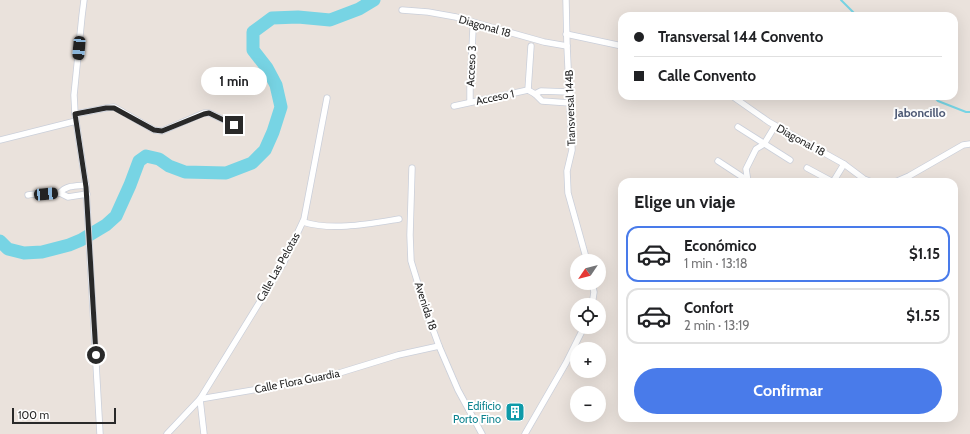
<!DOCTYPE html>
<html lang="es">
<meta charset="utf-8">
<style>
body{margin:0;font-family:Cabin,sans-serif;background:#f2f2f2;color:#202124;height:100vh;display:flex;flex-direction:column;font-size:15px;white-space:nowrap}
*{box-sizing:border-box;margin:0}
p{font-size:13px;color:#757577}
.icon{flex:none;width:22px;height:22px;fill:none;stroke:currentColor;stroke-width:2;stroke-linecap:round;stroke-linejoin:round}
.map{position:relative;flex:1;overflow:hidden}
.drawer{position:absolute;left:618px;top:178px;width:340px;height:244px;display:flex;flex-direction:column;background:#fff;border-radius:12px;box-shadow:0 4px 16px #0002}
.drawer>*{flex:none}
.banner{position:absolute;left:618px;top:12px;width:340px;height:88px;border-radius:12px;box-shadow:0 4px 16px #0002;display:grid;align-content:center;height:88px;padding:0 16px;background:#fff}
.needle{width:26px;rotate:235deg}
.fabs{position:absolute;left:570px;top:254px;display:grid;gap:8px}
.fabs a{display:grid;place-items:center;width:36px;height:36px;border-radius:50%;background:#fff;box-shadow:0 4px 16px #0002;font-size:20px}
.scale{position:absolute;left:12px;bottom:10px;width:104px;box-sizing:border-box;padding-left:4px;border:2px solid #292929;border-top:0;font-size:11px;line-height:14px;white-space:nowrap;color:#292929;-webkit-text-stroke:3px #fff;paint-order:stroke}
.end{position:absolute;width:18px;height:18px;margin:-9px;border:5px solid #292929;background:#fff;box-shadow:0 0 0 2px #fff}
.from{border-radius:50%}
.bubble{position:absolute;height:28px;border-radius:14px;background:#fff;box-shadow:0 4px 16px #0002;font-size:13px;font-weight:800;line-height:28px;text-align:center}
.car{position:absolute;width:12px;height:24px;margin:-12px -6px;border-radius:5px;box-shadow:0 0 3px 1px #0007;background:linear-gradient(#222 24%,#8ab4d8 0 40%,#222 0 76%,#8ab4d8 0 86%,#222 0)}
.banner b{display:flex;align-items:center;gap:14px;height:38px;font-size:15px}
.banner b+b{border-top:1px solid #e0e0e0}
.banner i{width:10px;height:10px;background:#202124}
ul{padding:0;list-style:none}
li{display:flex;align-items:center;gap:12px;height:56px;margin:0 8px 6px;padding:0 8px;border:2px solid #e0e0e0;border-radius:12px}
li div{flex:1}
li b{display:block;font-size:15px}
li em{font-style:normal;font-weight:800}
li.on{border-color:#497bea}
li>.icon{width:36px;height:36px;stroke-width:1.5}
h2{padding:0 16px;font-size:18px;line-height:48px}
.cta{display:flex;gap:8px;margin-top:auto;padding:8px 16px}
.cta a{flex:1;height:46px;border-radius:24px;background:#497bea;color:#fff;font-size:16px;font-weight:800;line-height:46px;text-align:center}
.map>svg:first-child{display:block}
.lines{fill:none;stroke-linecap:round;stroke-linejoin:round}
.stream{stroke:#77d4e4;stroke-width:2}
.river{stroke:#77d4e4;stroke-width:13}
.street-casing{stroke:#cacfda;stroke-width:7}
.street{stroke:#fff;stroke-width:5.5}
.route{stroke:#292929;stroke-width:5}
.labels{text-anchor:middle;dominant-baseline:central;stroke-width:4;stroke-linejoin:round;paint-order:stroke}
.street-label{font-size:11px;fill:#292929;stroke:#fff}
.culture-label{font-size:11px;fill:#0d838f;stroke:#fff;text-anchor:end}
.neighbourhood-label{font-size:12px;font-weight:bold;fill:#4e5a76;stroke:#fff}
</style>
<div class="map">
<svg width="970" height="434" viewBox="0 0 970 434">
<rect width="100%" height="100%" fill="#eae2dc"/>
<g class="lines">
<!-- stream -->
<g class="stream">
<polyline points="841,0 857,16"/>
<polyline points="933,96 938,101 966,112 970,112"/>
</g>
<!-- river -->
<polyline class="river" points="0,241 8,249 24,253 42,252 69,245 81,240 106,225 116,216 130,185 139,161 146,156 159,159 169,166 185,172 226,173 252,163 265,150 273,132 281,107 276,85 267,68 253,50 253,32 272,18 298,17 330,20 359,9 374,0"/>
<!-- street casing -->
<g class="street-casing">
<g id="street">
<polyline points="84,0 82,16 74,95 75,114 86,187 100,434"/>
<polyline points="566,0 567,46 572,150 567,171 568,193 587,261"/>
<polyline points="402,10 428,12 456,17 501,30 544,42 567,46"/>
<polyline points="566,34 622,46"/>
<polyline points="528,90 531,46"/>
<polyline points="535,94 541,91 569,92"/>
<polyline points="732,96 769,122 844,164 864,179 872,182"/>
<polyline points="470,102 470,88 473,29"/>
<polyline points="454,106 528,90 535,94 542,101 570,103"/>
<polyline points="75,114 106,108 114,107 154,130 162,131 204,113 209,113 235,125"/>
<polyline points="738,127 790,160"/>
<polyline points="0,140 76,121"/>
<polyline points="718,161 750,182"/>
<polyline points="412,168 410,235 411,261 427,313 439,346 458,390 482,434"/>
<polyline points="807,168 833,182 844,164"/>
<polyline points="748,182 746,169 756,149 764,144 775,126"/>
<polyline points="895,182 909,176 963,145 970,144"/>
<path d="M86,185c-9,1 -20,0 -26,8l8,4 19,-3"/>
<path d="M28,195c10,-2 21,-1 32,-2"/>
<path d="M303,222c29,9 65,2 96,-3"/>
<polyline points="592,283 594,292 592,305"/>
<polyline points="167,434 200,399 323,378 398,355 439,346"/>
<polyline points="204,434 200,399 283,264 304,219 327,98"/>
<polyline points="525,434 566,363 584,327"/>
</g>
</g>
<!-- street -->
<use href="#street" class="street"/>
</g>
<g class="lines">
<!-- route -->
<polyline class="route" points="96,355 86,187 75,114 106,108 114,108 154,130 162,131 204,114 209,113 234,125"/>
</g>
<!-- icons -->
<defs>
<g id="building-square" transform="scale(1)"><rect x="-9" y="-9" width="18" height="18" rx="4" fill="#0f9aa8" stroke="#fff"/><path d="M-4-6H4V6H1V3H-1V6H-4ZM-2.5-4.3h1.7v1.8h-1.7ZM.8-4.3h1.7v1.8H.8ZM-2.5-1h1.7V.8h-1.7ZM.8-1h1.7V.8H.8Z" fill="#fff"/></g>
</defs>
<g fill-rule="evenodd">
<use href="#building-square" x="515" y="412"/>
</g>
<g class="labels">
<!-- street labels -->
<g class="street-label">
<text transform="translate(485 26) rotate(16)">Diagonal 18</text>
<text transform="translate(471 66) rotate(-87)">Acceso 3</text>
<text transform="translate(495 97) rotate(-12)">Acceso 1</text>
<text transform="translate(570 108) rotate(-92)">Transversal 144B</text>
<text transform="translate(801 140) rotate(29)">Diagonal 18</text>
<text transform="translate(278 267) rotate(-61)">Calle Las Pelotas</text>
<text transform="translate(426 306) rotate(72)">Avenida 18</text>
<text transform="translate(297 381) rotate(-11)">Calle Flora Guardia</text>
</g>
<!-- culture labels -->
<g class="culture-label">
<text x="501" y="406">Edificio<tspan x="501" dy="13">Porto Fino</tspan></text>
</g>
<!-- neighbourhood labels -->
<g class="neighbourhood-label">
<text x="920" y="112">Jaboncillo</text>
</g>
</g>
</svg>
<div class="fabs">
<a><svg class="needle" viewBox="-14 -14 28 28"><path d="M0-13l5 13h-10z" fill="#e53935"/><path d="M0 13l5-13h-10z" fill="#757577"/></svg></a>
<a><svg class="icon" aria-label="locate" viewBox="0 0 24 24"><circle cx="12" cy="12" r="6"/><path d="M12 2v4M12 18v4M2 12h4M18 12h4"/></svg></a>
<a>+</a>
<a>−</a>
</div>
<div class="scale">100 m</div>
<i class="end from" style="left:96px;top:355px"></i>
<i class="end" style="left:234px;top:125px"></i>
<div class="bubble" style="left:201px;top:67px;width:66px">1 min</div>
<i class="car" style="left:79px;top:48px;rotate:185deg"></i>
<i class="car" style="left:46px;top:194px;rotate:85deg"></i>
<div class="banner">
<b><i class="from"></i>Transversal 144 Convento</b>
<b><i></i>Calle Convento</b>
</div>
<section class="drawer">
<h2>Elige un viaje</h2>
<ul>
<li class="on"><svg class="icon" aria-label="car" viewBox="0 0 24 24"><path d="M5 17H2v-5l4-1 3-4h7l3 4 3 1v5h-3M9 17h6M6 11h13"/><circle cx="7" cy="17" r="2"/><circle cx="17" cy="17" r="2"/></svg><div><b>Económico</b><p>1 min · 13:18</p></div><em>$1.15</em></li>
<li><svg class="icon" aria-label="car" viewBox="0 0 24 24"><path d="M5 17H2v-5l4-1 3-4h7l3 4 3 1v5h-3M9 17h6M6 11h13"/><circle cx="7" cy="17" r="2"/><circle cx="17" cy="17" r="2"/></svg><div><b>Confort</b><p>2 min · 13:19</p></div><em>$1.55</em></li>
</ul>
<div class="cta"><a>Confirmar</a></div>
</section>
</div>
